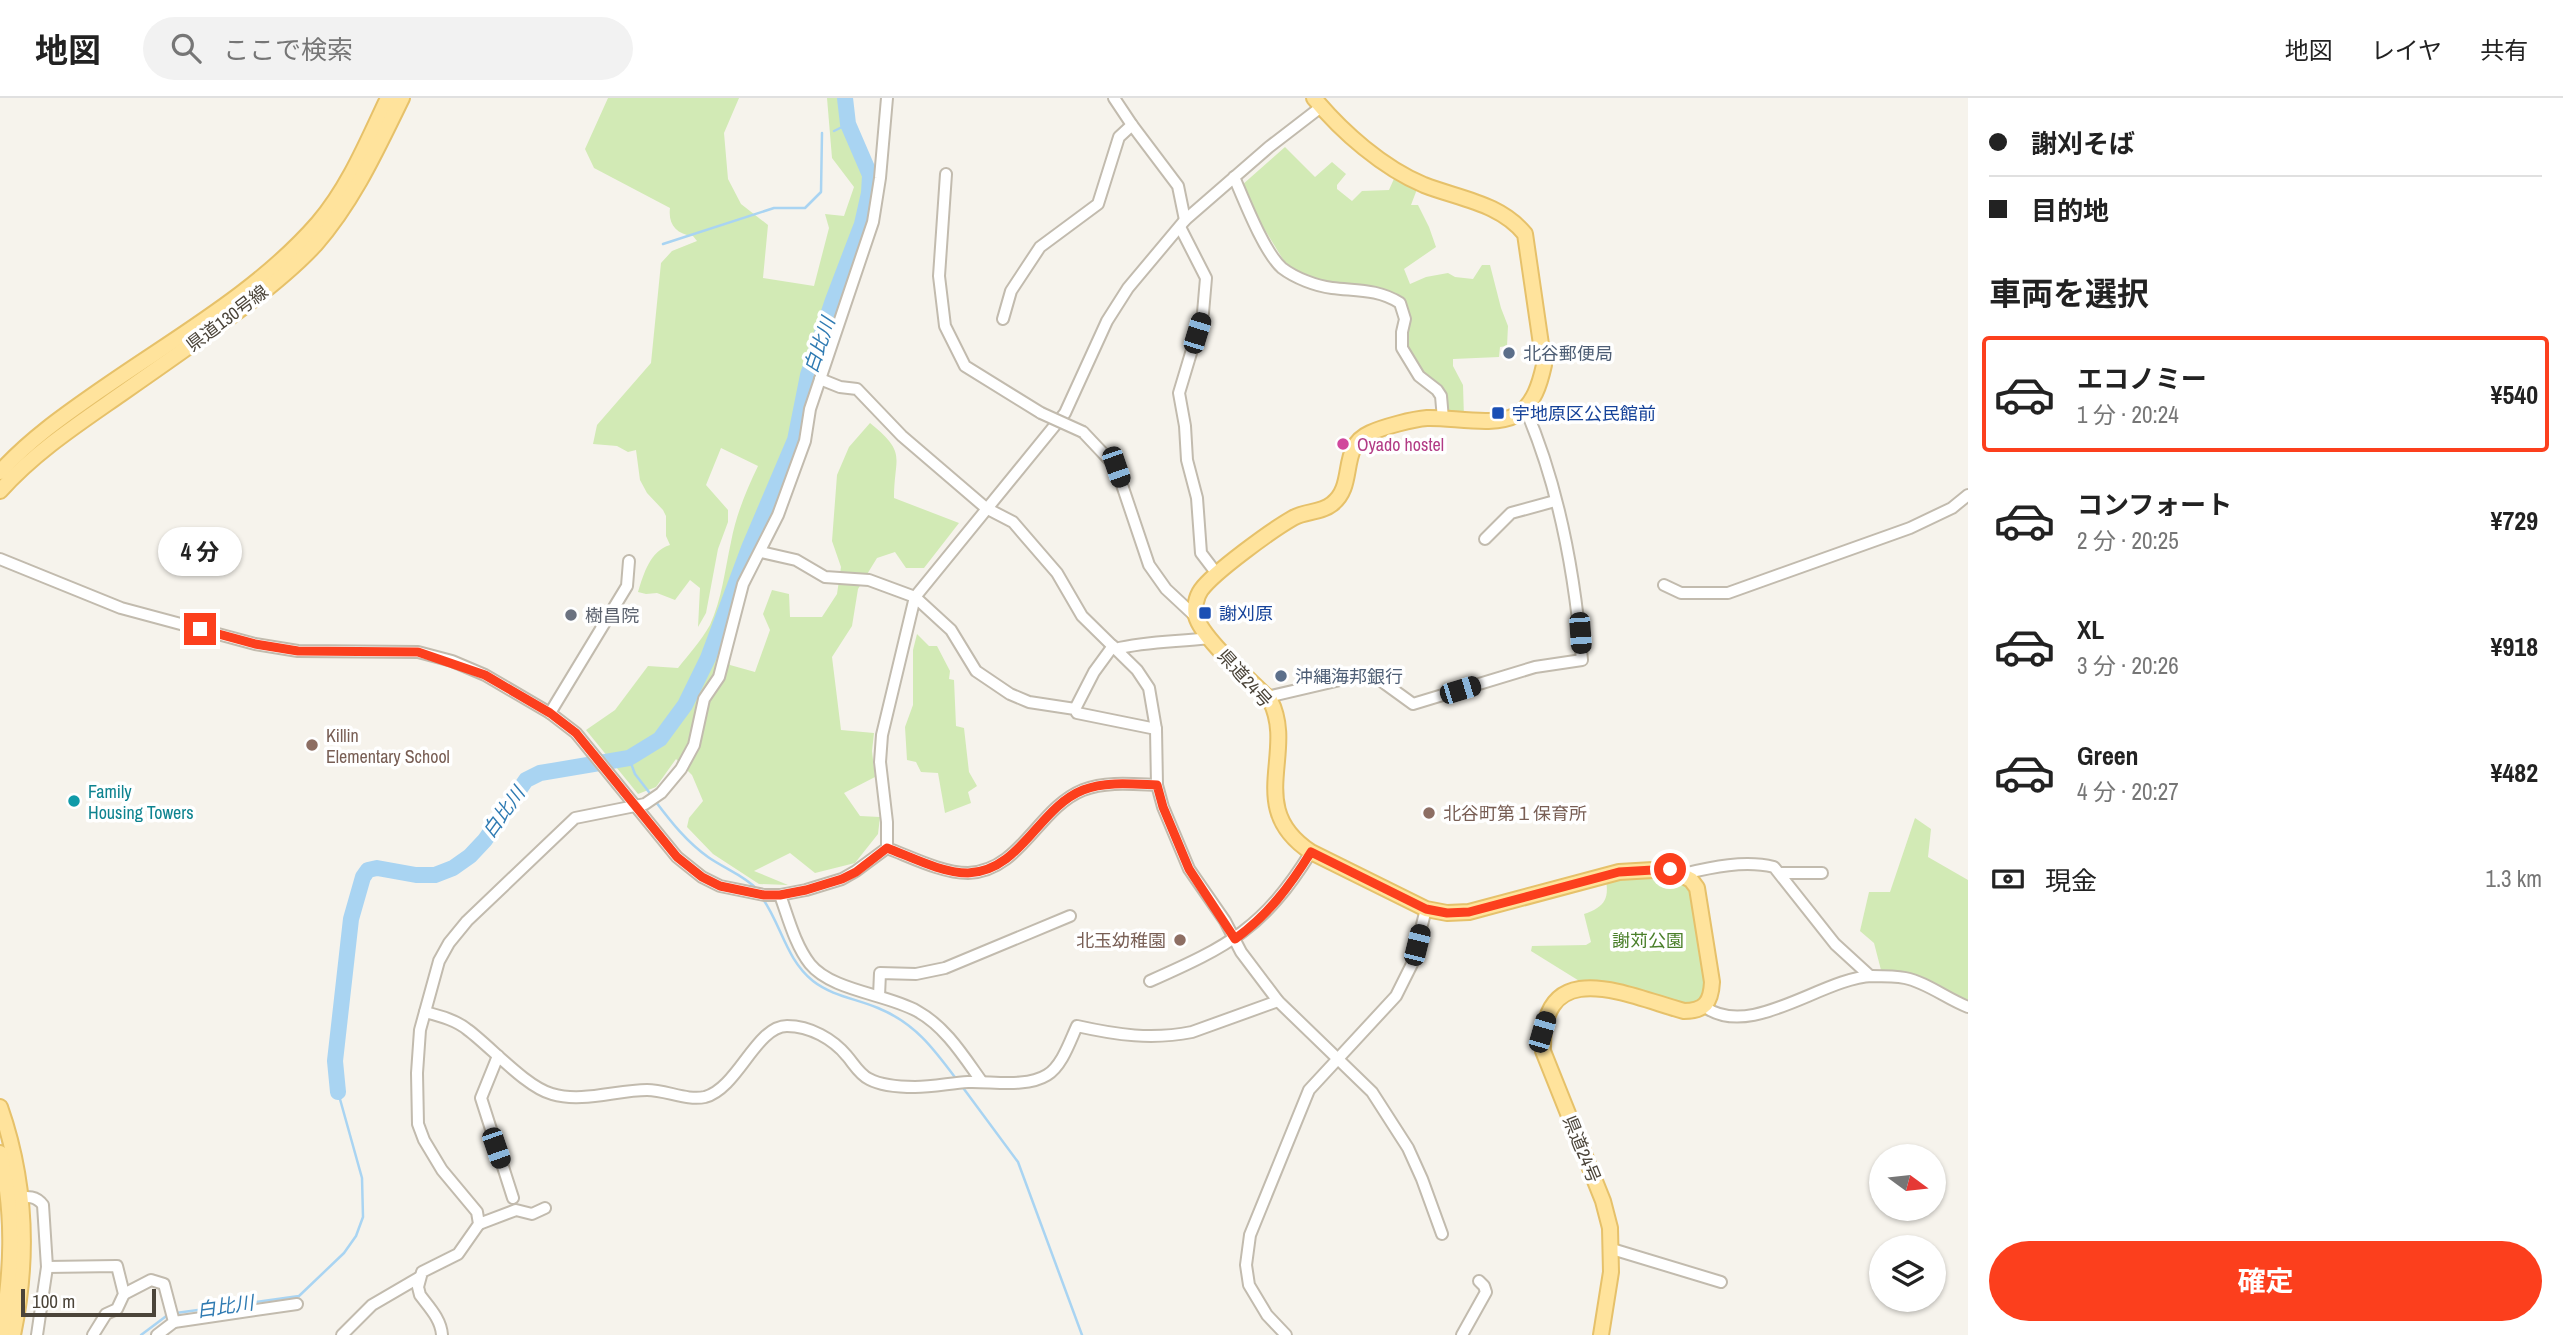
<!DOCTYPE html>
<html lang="ja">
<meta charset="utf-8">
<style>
body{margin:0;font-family:"Archivo Narrow","Noto Sans JP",sans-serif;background:#f2f2f2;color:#222;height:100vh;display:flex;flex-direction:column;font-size:26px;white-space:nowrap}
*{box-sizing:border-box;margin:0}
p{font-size:23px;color:#767676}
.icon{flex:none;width:38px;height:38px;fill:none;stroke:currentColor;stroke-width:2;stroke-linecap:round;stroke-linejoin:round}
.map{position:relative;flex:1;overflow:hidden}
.details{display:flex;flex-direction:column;background:#fff;width:595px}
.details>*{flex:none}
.top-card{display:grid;align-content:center;height:154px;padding:0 21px;background:#fff}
.needle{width:46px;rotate:105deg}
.controls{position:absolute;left:1869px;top:1046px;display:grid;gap:14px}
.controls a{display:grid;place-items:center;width:77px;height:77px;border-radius:50%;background:#fff;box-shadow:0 2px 5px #0004;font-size:35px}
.scale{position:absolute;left:21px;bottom:18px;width:135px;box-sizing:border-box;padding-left:7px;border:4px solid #4b4439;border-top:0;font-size:19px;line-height:24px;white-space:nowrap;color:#4b4439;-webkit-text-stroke:5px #fff;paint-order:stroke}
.end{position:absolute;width:32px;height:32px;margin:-16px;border:9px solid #fc3f1d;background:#fff;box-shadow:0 0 0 4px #fff}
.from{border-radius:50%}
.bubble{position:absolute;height:49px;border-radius:24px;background:#fff;box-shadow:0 2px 5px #0004;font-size:23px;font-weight:700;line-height:49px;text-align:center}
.car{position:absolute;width:21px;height:42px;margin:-21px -10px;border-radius:9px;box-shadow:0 0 5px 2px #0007;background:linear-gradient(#222 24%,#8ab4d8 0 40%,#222 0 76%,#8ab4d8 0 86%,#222 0)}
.top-card b{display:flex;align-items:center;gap:24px;height:66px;font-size:26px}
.top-card b+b{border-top:2px solid #e0e0e0}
.top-card i{width:18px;height:18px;background:#222}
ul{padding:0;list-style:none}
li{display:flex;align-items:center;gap:21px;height:116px;margin:0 14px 10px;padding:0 7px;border:4px solid transparent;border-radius:7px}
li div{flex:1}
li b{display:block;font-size:26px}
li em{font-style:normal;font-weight:700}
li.selected{border-color:#fc3f1d}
li>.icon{width:63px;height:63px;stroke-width:1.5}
h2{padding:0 21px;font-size:32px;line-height:84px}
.pay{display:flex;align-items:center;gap:18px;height:77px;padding:0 21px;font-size:26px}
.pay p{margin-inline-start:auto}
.action{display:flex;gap:14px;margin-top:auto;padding:14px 21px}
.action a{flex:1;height:80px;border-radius:42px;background:#fc3f1d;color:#fff;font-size:28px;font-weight:700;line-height:80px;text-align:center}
header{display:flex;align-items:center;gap:42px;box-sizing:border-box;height:98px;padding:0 35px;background:#fff;border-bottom:2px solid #e0e0e0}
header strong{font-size:33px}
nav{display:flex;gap:38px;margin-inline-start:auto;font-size:24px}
.search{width:490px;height:63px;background:#f2f2f2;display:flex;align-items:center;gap:18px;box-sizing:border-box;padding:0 24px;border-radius:38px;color:#767676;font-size:26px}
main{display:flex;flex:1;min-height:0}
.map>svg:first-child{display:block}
.green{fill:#d2eab5}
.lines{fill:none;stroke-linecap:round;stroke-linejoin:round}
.stream{stroke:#a9d4f2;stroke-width:2.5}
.river{stroke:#a9d4f2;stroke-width:16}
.minor-casing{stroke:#c2bbae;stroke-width:14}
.major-casing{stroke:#e6c16a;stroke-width:18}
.minor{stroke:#fff;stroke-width:10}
.major{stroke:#ffe39c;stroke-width:14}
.minor-bridge-casing{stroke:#c2bbae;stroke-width:14;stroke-linecap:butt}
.minor-bridge{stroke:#fff;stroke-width:10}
.route{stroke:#fc3f1d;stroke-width:9}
.service-dot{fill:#5c6f8a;stroke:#fff;stroke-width:2.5}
.transit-dot{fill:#1a4fb4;stroke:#fff;stroke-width:2.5}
.hotel-dot{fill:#d1479c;stroke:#fff;stroke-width:2.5}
.worship-dot{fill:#6b7280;stroke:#fff;stroke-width:2.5}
.education-dot{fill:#8d6e63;stroke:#fff;stroke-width:2.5}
.culture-dot{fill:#0f9aa8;stroke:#fff;stroke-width:2.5}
.labels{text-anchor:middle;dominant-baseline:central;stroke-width:7;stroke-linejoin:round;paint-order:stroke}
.street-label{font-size:18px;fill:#4b4439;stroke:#fff}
.service-label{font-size:18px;fill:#4e5e75;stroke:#fff;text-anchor:start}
.transit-label{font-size:18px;fill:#164399;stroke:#fff;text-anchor:start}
.hotel-label{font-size:18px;fill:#b23c85;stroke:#fff;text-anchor:start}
.worship-label{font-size:18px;fill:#5b616d;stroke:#fff;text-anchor:start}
.education-label{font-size:18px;fill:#785e54;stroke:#fff;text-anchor:start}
.culture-label{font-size:18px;fill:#0d838f;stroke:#fff;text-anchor:start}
.park-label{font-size:18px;fill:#4a7f2a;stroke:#fff}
.water-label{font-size:19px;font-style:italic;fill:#2e7ab2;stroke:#fff}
</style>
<header>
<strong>地図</strong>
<div class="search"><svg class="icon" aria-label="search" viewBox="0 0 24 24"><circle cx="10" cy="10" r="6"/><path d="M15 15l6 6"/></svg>ここで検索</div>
<nav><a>地図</a><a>レイヤ</a><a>共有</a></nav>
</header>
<main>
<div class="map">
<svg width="1968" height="1237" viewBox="0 0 1968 1237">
<rect width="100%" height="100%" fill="#f6f3ec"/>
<!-- green -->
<g class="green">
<path d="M608,0h131l-15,35 4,46 13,25 27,21 -5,53 51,8 15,-58 -4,-14 19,2 10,-29 -22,-29 -5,-60h11l4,28 31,50 -1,24 -10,38 -44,124 -23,89 -63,150 -11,40 9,24 25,7 15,-42 -7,-16 9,-24 17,4 1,23h32l15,-23 4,-27 -9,-26 5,-66 12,-28 21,-24c38,31 24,33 24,75l65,25 -35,45h-18l-11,-16 -18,6 -19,31 -6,37 -20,31 9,73 33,3 -2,18 3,26 -31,16 16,23 20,1 -2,17 -23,29 -40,10 -25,-20 -36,18 34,14 -29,-1 -46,-30 -26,-27 2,-9 14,-17 -11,-26 -16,-16 -20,28 -18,7 -52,-64 29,-20 33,-44 30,2c11,-14 23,-27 32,-43 12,-26 15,-56 21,-83 5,-27 15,-51 27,-76l-37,-18 -15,37 22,25v12l-10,27 -12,64 -8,14 2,-39 -10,-8 -15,20 -18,-7 -11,1 -8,-2c6,-19 12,-41 32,-47l-4,-9v-20l-3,-6 -16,-17 -7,-13 -4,-30 -8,2 -11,-6 -24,-2 4,-19 54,-62 10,-100 11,-12 25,-10 -4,-5c-17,-2 -25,-12 -23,-28l-76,-40 -9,-19z"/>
<polygon points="1285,49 1315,79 1332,64 1346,76 1337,87 1337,91 1352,103 1362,93 1389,92 1397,74 1419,86 1411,107 1418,107 1429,129 1436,149 1404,171 1410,186 1426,179 1448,175 1455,179 1473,181 1482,167 1490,167 1501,210 1508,228 1507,248 1500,249 1499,259 1453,261 1453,268 1463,287 1464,320 1443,320 1442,300 1405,254 1398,204 1328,189 1287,168 1254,114 1242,87"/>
<polygon points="917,536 929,548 937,548 950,573 949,581 954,582 956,628 964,630 969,674 977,688 968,694 971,705 945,715 938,675 921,674 916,664 907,662 905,629 913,607 913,552"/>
<polygon points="1915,720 1931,731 1928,759 1968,782 1968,902 1896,873 1881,872 1874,845 1860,833 1869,794 1890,794"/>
<path d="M1670,771l21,11 21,102 -7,25 -116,-20 -58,-36 1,-5 54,-1 5,-3 -7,-28c22,-7 26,-17 21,-38z"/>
</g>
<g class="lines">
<!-- stream -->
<g class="stream">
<polyline points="834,33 848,26"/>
<polyline points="663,146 774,110 805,110 821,94 822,35"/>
<polyline points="629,660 635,676 652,698"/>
<path d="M656,704c15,20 31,40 52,55 17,12 36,18 50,33"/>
<path d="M763,801c19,28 23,60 50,82 19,15 44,18 65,27 37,15 56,41 79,72"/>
<polyline points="961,987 1018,1064 1082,1237"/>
<polyline points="176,1215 299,1198 344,1155 356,1138 363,1119 362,1080 338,994"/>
<polyline points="141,1237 169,1216"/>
</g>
<!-- river -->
<polyline class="river" points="338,994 335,963 351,821 363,779 368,772 377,770 416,777 435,777 453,770 470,758 485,742 526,682 540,675 629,660 660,641 685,607 708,560 749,450 795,342 808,277 833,202 862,126 869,95 870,77 848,26 845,0"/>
<!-- minor casing -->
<g class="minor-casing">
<g id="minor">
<polyline points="1114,0 1132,27 1178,88 1185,122"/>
<polyline points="946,76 939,178 945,228 965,268 1041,315"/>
<path d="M1234,79c10,23 30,75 48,91 13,10 34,18 50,20 25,3 46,1 68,15l5,16 -3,13v16l17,28 18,14 4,6 2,23"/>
<polyline points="1180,129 1206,180 1203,215 1179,295 1185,328 1187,362 1197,400 1201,455 1217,476"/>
<polyline points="1003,221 1011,193 1040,149 1098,106 1119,39 1132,27"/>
<polyline points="820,281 840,289 857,291 902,338 986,410 1013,424 1057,475 1082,518 1137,572 1149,590 1156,631 1157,687"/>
<polyline points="1083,334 1116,369 1149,467 1166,491 1196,519"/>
<polyline points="1485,441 1511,415 1555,403"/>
<polyline points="761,454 796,462 825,479 869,482 915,499 951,532 976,573 1010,596 1029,604 1075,611 1077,615 1156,631"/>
<polyline points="0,461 121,510 255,546 298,553 418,554 452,563 485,577 550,615 576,635 677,759 702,779 720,788 764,797 780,797 806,792 842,781 856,773 887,750"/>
<polyline points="1664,487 1681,495 1728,495 1910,430 1952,410 1968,397"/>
<path d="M1115,551c32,-8 62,-7 94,-11"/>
<path d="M1267,599l99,-23 7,1 40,29 122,-37 47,-7c-7,-85 -23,-174 -57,-252"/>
<polyline points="1075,611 1094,574 1113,548"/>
<polyline points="550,615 627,488 629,463"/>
<polyline points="887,750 887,724 880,664 882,637 915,499 1065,315 1107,223 1128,190 1185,122 1269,49 1321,9"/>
<path d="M887,750c24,9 55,25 81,25 53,-2 70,-65 115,-83 23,-9 50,-6 74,-5l6,22 26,62 36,52 16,31 37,49 94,91 36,56 14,31 20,55"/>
<polyline points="1781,775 1822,775"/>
<path d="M1683,776c29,-7 62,-14 91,-7l61,77 35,32"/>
<path d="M780,797c8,22 15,50 30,69 22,27 77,30 107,47 29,16 47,46 65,71"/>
<path d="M1150,883c79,-35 114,-53 161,-129"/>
<polyline points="879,898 880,875 916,876 945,870 1070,818"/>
<path d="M1705,909c46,33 117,-29 167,-31 10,0 23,0 33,2 21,4 42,21 63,29"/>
<path d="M425,914c15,4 31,8 43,18 23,17 58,57 84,64 30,9 65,-4 95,-4 19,0 40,11 58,7 33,-9 51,-71 82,-71 23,0 46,13 60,30 7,8 12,18 22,23 13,7 32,8 46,8 18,0 36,-4 53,-5 24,-1 58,6 79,-7 15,-9 23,-34 30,-49 40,9 75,14 115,6l86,-31"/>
<polyline points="498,958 481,1000 513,1100"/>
<path d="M13,1100c12,-1 22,-4 30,7l4,62 -10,68"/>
<polyline points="479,1126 516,1112 532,1116 545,1110"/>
<polyline points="1612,1151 1721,1184"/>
<polyline points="47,1169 117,1168 124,1196 117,1211 106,1216 93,1237"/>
<polyline points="124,1196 151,1182 164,1186 174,1224 157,1237"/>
<polyline points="174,1224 297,1206"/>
<polyline points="342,1237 372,1207 420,1179"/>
<path d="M442,1237c-1,-16 -13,-28 -22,-40l-2,-8 4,-15 36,-18 21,-30 -2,-12 -35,-42 -18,-30 -6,-16 -1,-51 3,-43 19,-69 10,-18 18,-22 108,-103 70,-14 16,-11 20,-24 13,-24 10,-46 15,-22 24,-93 35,-69 27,-74 5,-32 63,-187 7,-44 7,-80"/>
<polyline points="1286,1237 1267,1217 1249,1187 1246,1167 1250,1137 1309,992 1396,898 1412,866 1426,811"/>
<polyline points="1462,1237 1486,1194 1484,1188 1479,1183"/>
</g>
</g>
<!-- major casing -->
<g class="major-casing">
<g id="major">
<path d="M1314,0c28,34 69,70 110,87 36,14 76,18 101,49l19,131c-4,18 -10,40 -28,50 -21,12 -64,2 -89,3 -14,1 -44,9 -57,15 -32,14 -13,52 -38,71 -11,9 -27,7 -39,14 -21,12 -79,54 -92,72 -5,7 -7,18 -5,26 6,23 56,65 74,84 27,52 -26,108 41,152l115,57 21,4 22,-1 150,-40 51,-3 21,11 6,8 15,94c-1,20 -7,29 -28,29 -58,-16 -143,-58 -141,40l60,150 7,27 1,44 -10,63"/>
<path d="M0,374c29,-32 63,-56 99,-81 74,-52 159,-99 219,-168 31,-36 50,-83 70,-125"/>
<path d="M0,393c35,-39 78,-67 121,-97 36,-25 73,-51 109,-77 30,-22 60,-45 85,-72 38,-43 62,-96 87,-147"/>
<path d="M0,1009c26,74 29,151 13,228"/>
<path d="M0,1055c15,61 12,121 1,182"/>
</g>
</g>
<!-- minor -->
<use href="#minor" class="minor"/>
<!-- major -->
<use href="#major" class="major"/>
<!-- minor-bridge casing -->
<g class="minor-bridge-casing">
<polyline id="minor-bridge" points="1041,315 1083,334"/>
</g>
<!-- minor-bridge -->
<use href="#minor-bridge" class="minor-bridge"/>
</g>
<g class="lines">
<!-- route -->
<path class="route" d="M200,531l55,15 43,7 120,1 67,23 65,38 26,20 101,124 25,20 18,9 44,9h16l26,-5 36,-11 14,-7 31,-24c24,9 55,25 81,25 53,-2 70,-65 115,-83 23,-9 50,-6 74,-5l6,22 26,62 46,70c33,-24 55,-53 76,-87l115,57 21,4 22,-1 150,-40 51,-3"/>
</g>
<!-- markers -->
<g class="service-dot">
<circle cx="1509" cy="255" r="7"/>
<circle cx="1281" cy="578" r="7"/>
</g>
<g class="transit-dot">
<rect x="1491" y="308" width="14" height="14" rx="3.5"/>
<rect x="1198" y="508" width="14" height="14" rx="3.5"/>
</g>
<circle class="hotel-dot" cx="1343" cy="346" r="7"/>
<circle class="worship-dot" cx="571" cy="517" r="7"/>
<g class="education-dot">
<circle cx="312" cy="647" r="7"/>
<circle cx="1429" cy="715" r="7"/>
<circle cx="1180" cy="842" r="7"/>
</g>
<circle class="culture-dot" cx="74" cy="703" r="7"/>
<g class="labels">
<!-- street labels -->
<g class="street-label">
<text transform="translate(227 220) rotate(-37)">県道130号線</text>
<text transform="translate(1245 580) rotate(48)">県道24号</text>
<text transform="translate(1582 1051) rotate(68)">県道24号</text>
</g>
<!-- service labels -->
<g class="service-label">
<text x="1523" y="255">北谷郵便局</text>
<text x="1295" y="578">沖縄海邦銀行</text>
</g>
<!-- transit labels -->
<g class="transit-label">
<text x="1512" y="315">宇地原区公民館前</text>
<text x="1219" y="515">謝刈原</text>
</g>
<!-- hotel labels -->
<g class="hotel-label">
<text x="1357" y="346">Oyado hostel</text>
</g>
<!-- worship labels -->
<g class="worship-label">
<text x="585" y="517">樹昌院</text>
</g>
<!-- education labels -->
<g class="education-label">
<text x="326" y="637">Killin<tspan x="326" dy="21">Elementary School</tspan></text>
<text x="1443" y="715">北谷町第１保育所</text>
<text x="1166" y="842" text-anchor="end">北玉幼稚園</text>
</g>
<!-- culture labels -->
<g class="culture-label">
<text x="88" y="693">Family<tspan x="88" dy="21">Housing Towers</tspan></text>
</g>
<!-- park labels -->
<g class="park-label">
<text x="1648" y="842">謝苅公園</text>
</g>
<!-- water labels -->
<g class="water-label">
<text transform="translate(819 247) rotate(-71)">白比川</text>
<text transform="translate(503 714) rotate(-54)">白比川</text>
<text transform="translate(225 1208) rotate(-8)">白比川</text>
</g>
</g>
</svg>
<div class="controls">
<a><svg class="needle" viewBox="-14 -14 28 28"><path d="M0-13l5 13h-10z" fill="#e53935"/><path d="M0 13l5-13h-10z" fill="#767676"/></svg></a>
<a><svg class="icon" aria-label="layers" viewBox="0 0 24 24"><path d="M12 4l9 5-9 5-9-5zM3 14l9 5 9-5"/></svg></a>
</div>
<div class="scale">100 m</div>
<i class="end from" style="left:1670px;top:771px"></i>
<i class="end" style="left:200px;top:531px"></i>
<div class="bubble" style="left:158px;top:429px;width:84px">4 分</div>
<i class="car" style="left:1197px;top:235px;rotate:17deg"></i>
<i class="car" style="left:1116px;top:369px;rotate:161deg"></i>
<i class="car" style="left:1580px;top:535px;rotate:176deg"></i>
<i class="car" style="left:1460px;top:592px;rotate:73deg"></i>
<i class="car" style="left:1417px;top:847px;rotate:14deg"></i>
<i class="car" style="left:1542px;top:934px;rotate:16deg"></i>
<i class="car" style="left:496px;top:1050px;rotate:161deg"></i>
</div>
<section class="details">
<div class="top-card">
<b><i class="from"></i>謝刈そば</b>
<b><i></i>目的地</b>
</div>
<h2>車両を選択</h2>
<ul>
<li class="selected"><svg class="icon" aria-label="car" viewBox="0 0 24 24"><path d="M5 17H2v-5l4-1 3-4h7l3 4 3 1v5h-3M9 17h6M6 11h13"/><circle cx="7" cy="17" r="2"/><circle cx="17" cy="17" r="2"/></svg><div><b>エコノミー</b><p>1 分 · 20:24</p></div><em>¥540</em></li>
<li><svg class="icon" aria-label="car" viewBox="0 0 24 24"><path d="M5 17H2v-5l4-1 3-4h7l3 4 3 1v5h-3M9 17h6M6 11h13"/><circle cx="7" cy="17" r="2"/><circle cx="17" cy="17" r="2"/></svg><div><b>コンフォート</b><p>2 分 · 20:25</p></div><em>¥729</em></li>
<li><svg class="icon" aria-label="car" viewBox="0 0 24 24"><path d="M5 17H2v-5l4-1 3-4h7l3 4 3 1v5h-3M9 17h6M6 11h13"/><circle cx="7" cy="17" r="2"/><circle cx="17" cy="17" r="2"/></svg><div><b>XL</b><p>3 分 · 20:26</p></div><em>¥918</em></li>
<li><svg class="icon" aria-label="car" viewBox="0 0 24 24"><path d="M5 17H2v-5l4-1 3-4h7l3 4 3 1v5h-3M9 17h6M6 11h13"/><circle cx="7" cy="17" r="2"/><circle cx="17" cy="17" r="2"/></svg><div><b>Green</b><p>4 分 · 20:27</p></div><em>¥482</em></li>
</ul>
<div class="pay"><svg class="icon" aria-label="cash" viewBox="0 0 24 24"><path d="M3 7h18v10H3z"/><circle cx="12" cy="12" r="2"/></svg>現金<p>1.3 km</p></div>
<div class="action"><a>確定</a></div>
</section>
</main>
